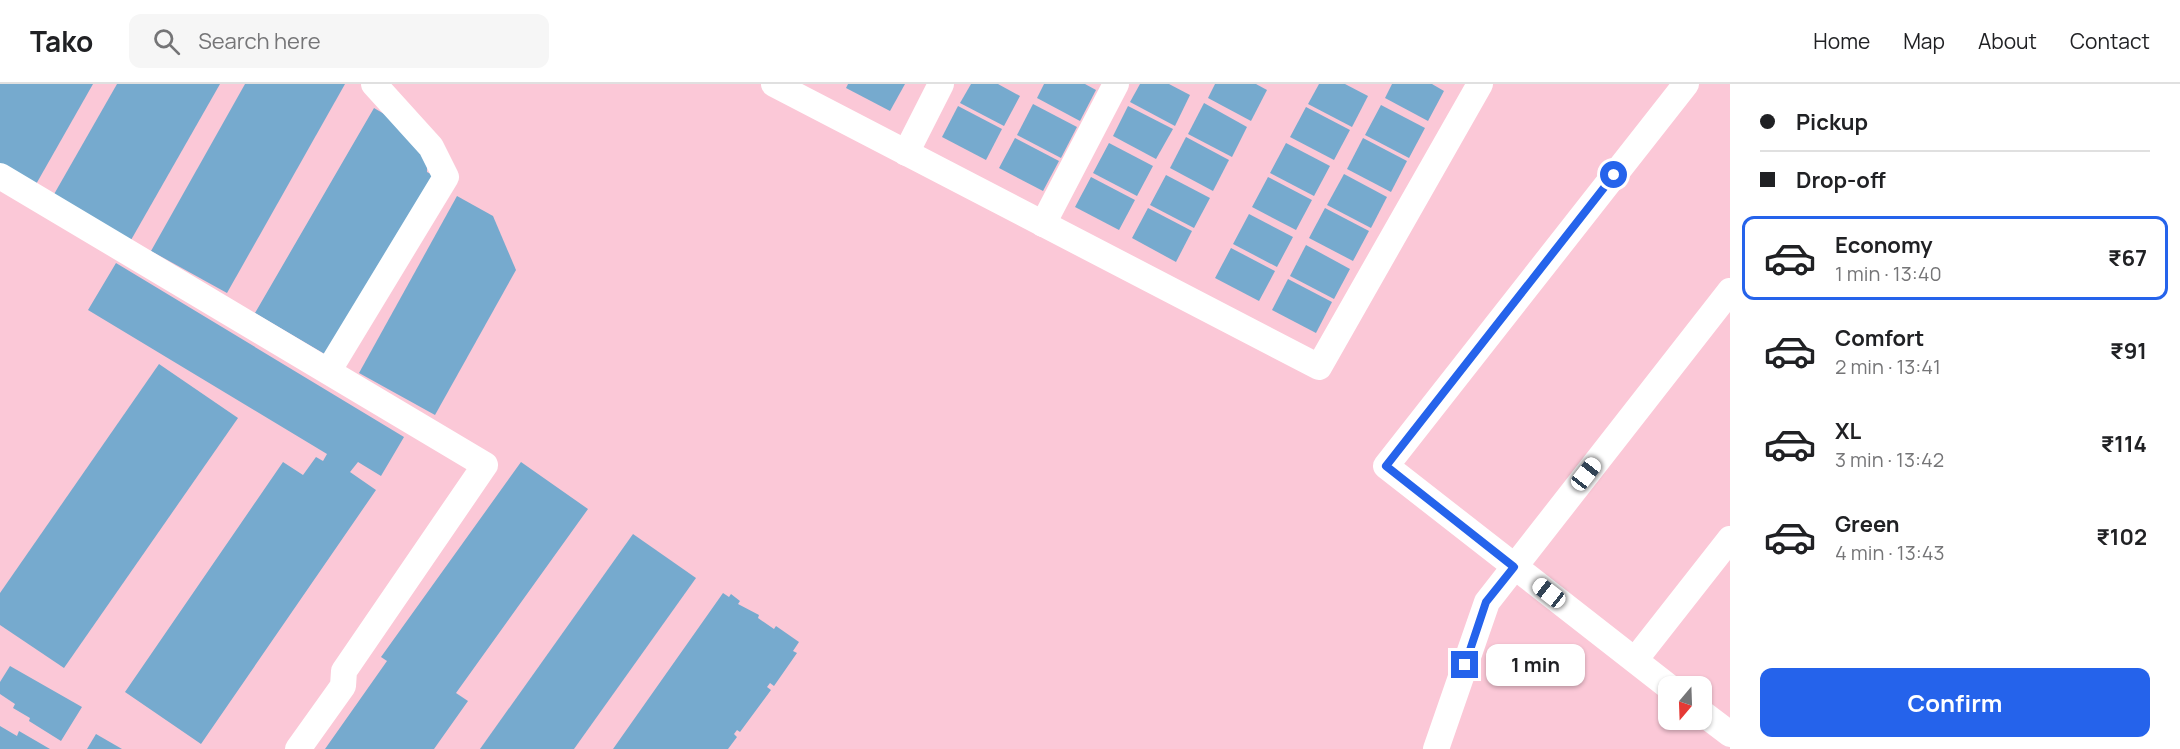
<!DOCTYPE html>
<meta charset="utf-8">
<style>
body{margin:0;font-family:Manrope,sans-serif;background:#f6f6f6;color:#202124;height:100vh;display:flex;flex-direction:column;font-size:22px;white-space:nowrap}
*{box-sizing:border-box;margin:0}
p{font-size:20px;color:#757577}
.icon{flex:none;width:33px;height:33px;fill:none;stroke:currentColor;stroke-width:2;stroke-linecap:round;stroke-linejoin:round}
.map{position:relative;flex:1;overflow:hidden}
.side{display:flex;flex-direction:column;background:#fff;width:450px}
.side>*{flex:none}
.guide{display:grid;align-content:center;height:132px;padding:0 30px;background:#fff}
.needle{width:39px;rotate:199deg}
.buttons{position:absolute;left:1658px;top:592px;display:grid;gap:12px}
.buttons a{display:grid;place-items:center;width:54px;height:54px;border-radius:12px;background:#fff;box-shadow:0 2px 4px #0004;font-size:30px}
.end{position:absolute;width:27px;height:27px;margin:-14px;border:8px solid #2563eb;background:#fff;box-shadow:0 0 0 3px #fff}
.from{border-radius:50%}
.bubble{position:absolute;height:42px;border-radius:12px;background:#fff;box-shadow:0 2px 4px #0004;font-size:20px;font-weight:700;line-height:42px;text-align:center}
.car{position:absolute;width:18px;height:36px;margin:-18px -9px;border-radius:8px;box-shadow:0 0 4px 2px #0007;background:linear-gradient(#fff 24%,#345 0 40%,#fff 0 76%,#345 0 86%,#fff 0)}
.guide b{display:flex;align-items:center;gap:21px;height:57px;font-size:22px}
.guide b+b{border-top:2px solid #e0e0e0}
.guide i{width:15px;height:15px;background:#202124}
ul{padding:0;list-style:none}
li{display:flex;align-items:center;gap:18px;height:84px;margin:0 12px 9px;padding:0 18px;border:3px solid transparent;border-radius:12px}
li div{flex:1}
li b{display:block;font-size:22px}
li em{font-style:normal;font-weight:700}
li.selected{border-color:#2563eb}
li>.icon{width:54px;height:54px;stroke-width:1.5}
.action{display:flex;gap:12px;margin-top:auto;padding:12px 30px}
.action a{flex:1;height:69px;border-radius:12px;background:#2563eb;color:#fff;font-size:24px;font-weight:700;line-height:69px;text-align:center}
header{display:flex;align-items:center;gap:36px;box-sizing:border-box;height:84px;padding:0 30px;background:#fff;border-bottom:2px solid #e0e0e0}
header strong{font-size:28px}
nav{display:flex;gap:33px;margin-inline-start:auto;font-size:21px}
.search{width:420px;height:54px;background:#f6f6f6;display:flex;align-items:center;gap:15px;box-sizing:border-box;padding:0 21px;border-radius:12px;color:#757577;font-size:22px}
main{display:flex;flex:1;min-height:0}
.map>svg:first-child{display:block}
.building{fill:#76aace}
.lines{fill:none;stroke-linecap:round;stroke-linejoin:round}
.minor{stroke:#fff;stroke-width:26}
.route{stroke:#2563eb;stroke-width:8}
</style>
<header>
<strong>Tako</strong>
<div class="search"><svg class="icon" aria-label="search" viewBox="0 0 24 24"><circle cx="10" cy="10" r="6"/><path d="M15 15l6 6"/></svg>Search here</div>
<nav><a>Home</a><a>Map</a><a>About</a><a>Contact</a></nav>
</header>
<main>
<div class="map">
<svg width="1730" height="665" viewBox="0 0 1730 665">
<rect width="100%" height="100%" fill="#fbc8d7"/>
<!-- building -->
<g class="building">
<polygon points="0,0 93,0 35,102 0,82"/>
<polygon points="117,0 220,0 131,156 53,112"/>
<polygon points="245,0 345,0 227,209 151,167"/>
<polygon points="848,0 905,0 890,27 846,4"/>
<polygon points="971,0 998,0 1020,12 1004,42 960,19"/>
<polygon points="1044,0 1085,0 1096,6 1080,37 1037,14"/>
<polygon points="1140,0 1169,0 1190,11 1175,42 1130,18"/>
<polygon points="1215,0 1256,0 1267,6 1251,37 1208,14"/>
<polygon points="1319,0 1345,0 1368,12 1352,43 1308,20"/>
<polygon points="1392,0 1432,0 1444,7 1428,37 1385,14"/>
<polygon points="1204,19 1247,43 1232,73 1188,50"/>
<polygon points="1033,20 1077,43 1061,74 1017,51"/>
<polygon points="1381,21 1425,44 1409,74 1365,51"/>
<polygon points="958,22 1002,45 986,76 942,53"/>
<polygon points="1128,22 1173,45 1156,75 1113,52"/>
<polygon points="1306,23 1350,46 1334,76 1290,53"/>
<polygon points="374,24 413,47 427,67 427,88 433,91 328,272 255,229"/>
<polygon points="1186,53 1229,76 1213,107 1170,84"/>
<polygon points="1015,54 1059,77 1043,107 999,84"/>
<polygon points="1363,54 1407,77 1391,108 1347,85"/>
<polygon points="1109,59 1153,82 1137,112 1093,89"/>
<polygon points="1286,59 1330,82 1314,112 1270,89"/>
<polygon points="1344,90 1387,113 1371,144 1327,121"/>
<polygon points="1166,91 1210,114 1194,144 1150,121"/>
<polygon points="1091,93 1135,116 1119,146 1075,123"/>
<polygon points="1268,93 1312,116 1296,146 1252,123"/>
<polygon points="457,112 493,132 516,186 435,331 359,289"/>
<polygon points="1148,124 1192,147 1176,178 1132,154"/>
<polygon points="1325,124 1369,147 1353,177 1309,154"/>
<polygon points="1249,130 1293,153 1277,183 1233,160"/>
<polygon points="1306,161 1350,185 1334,215 1290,192"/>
<polygon points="1231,164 1275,187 1259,217 1215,194"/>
<polygon points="116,179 404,353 381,392 358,378 350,388 376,406 201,660 125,608 283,378 303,391 316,373 323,377 327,370 88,226"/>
<polygon points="1288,195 1332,218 1316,249 1272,226"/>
<polygon points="159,280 238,334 64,584 0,541 0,509"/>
<polygon points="521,378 588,425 456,609 468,617 434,665 325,665 387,577 381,573"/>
<polygon points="633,450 696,494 574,665 480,665"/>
<polygon points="723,509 729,513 731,510 740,517 738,520 759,531 758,534 774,545 776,542 799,558 793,567 797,569 774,602 770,599 767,603 771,606 740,648 737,646 734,650 737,653 728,665 613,665"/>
<polygon points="10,582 82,623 61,657 29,637 30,634 13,624 15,620 0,610 0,598"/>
<polygon points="0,642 17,652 19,647 50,665 0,665"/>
<polygon points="96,650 122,665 87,665"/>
</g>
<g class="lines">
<!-- minor -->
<g class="minor">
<polyline points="774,0 1319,283 1480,0"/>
<polyline points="906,69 941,0"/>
<polyline points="0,92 485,381 344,587 343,602 298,665"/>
<polyline points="1043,140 1116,0"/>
<polyline points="329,286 446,93 431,63 374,0"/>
<polyline points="1635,576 1730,455"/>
<polyline points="1669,603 1386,382 1686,0"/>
<polyline points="1701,628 1730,650"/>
<polyline points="1436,665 1487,518 1730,207"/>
</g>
</g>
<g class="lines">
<!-- route -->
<polyline class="route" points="1465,581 1486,518 1514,483 1386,382 1614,91"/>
</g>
</svg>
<div class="buttons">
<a><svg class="needle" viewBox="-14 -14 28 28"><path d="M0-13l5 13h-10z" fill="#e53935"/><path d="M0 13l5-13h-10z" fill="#757577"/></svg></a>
</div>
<i class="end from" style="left:1614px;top:91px"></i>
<i class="end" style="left:1465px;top:581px"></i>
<div class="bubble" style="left:1486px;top:560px;width:99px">1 min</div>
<i class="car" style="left:1586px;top:390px;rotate:38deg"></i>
<i class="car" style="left:1549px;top:509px;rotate:308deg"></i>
</div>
<section class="side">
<div class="guide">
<b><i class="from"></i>Pickup</b>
<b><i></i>Drop-off</b>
</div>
<ul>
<li class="selected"><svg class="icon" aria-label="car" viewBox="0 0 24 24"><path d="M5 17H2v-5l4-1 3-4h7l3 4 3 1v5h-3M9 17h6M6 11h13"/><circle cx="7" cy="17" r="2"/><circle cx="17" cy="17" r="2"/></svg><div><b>Economy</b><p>1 min · 13:40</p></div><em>₹67</em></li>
<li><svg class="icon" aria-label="car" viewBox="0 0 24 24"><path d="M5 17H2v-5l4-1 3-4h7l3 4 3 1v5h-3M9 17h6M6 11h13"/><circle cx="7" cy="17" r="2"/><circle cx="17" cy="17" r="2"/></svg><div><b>Comfort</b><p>2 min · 13:41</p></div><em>₹91</em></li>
<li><svg class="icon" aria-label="car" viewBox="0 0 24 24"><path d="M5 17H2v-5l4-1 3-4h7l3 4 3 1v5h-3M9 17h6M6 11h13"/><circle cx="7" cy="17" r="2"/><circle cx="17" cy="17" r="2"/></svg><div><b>XL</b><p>3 min · 13:42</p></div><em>₹114</em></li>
<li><svg class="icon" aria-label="car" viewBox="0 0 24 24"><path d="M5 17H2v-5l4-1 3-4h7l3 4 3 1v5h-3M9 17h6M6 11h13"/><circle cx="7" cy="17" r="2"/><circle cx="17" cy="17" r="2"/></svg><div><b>Green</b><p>4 min · 13:43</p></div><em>₹102</em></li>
</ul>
<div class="action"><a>Confirm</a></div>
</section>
</main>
